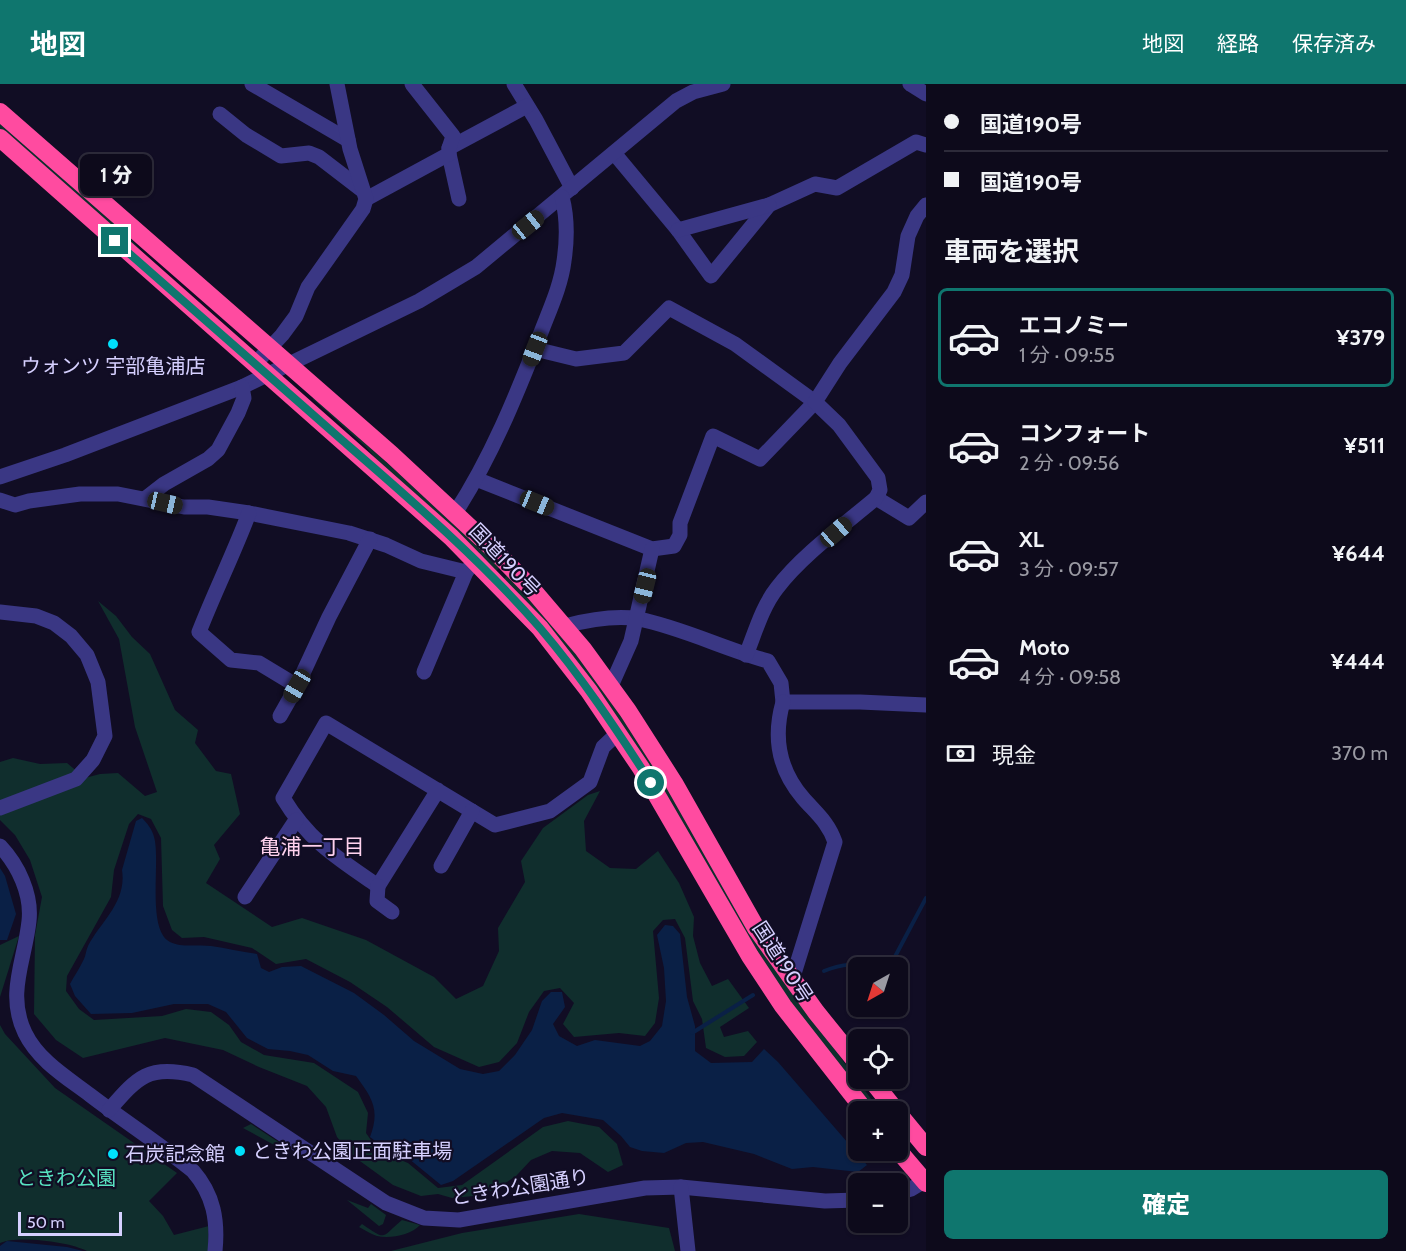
<!DOCTYPE html>
<html lang="ja">
<meta charset="utf-8">
<style>
body{margin:0;font-family:Cabin,"Noto Sans JP",sans-serif;background:#161324;color:#f1f3f6;height:100vh;display:flex;flex-direction:column;font-size:22px;white-space:nowrap}
*{box-sizing:border-box;margin:0}
p{font-size:20px;color:#9a9aa3}
.icon{flex:none;width:33px;height:33px;fill:none;stroke:currentColor;stroke-width:2;stroke-linecap:round;stroke-linejoin:round}
.map{position:relative;flex:1;overflow:hidden}
.sheet{display:flex;flex-direction:column;background:#0d0a1b;width:480px}
.sheet>*{flex:none}
.guide{display:grid;align-content:center;height:132px;padding:0 18px;background:#0d0a1b}
.needle{width:39px;rotate:219deg}
.fabs{position:absolute;left:848px;top:873px;display:grid;gap:12px}
.fabs a{display:grid;place-items:center;width:60px;height:60px;border-radius:9px;background:#0d0a1b;box-shadow:0 2px 4px #0004,0 0 0 2px #2d2b3a;font-size:30px}
.scale{position:absolute;left:18px;bottom:15px;width:104px;box-sizing:border-box;padding-left:6px;border:3px solid #d6d0ff;border-top:0;font-size:16px;line-height:21px;white-space:nowrap;color:#d6d0ff;-webkit-text-stroke:4px #110d24;paint-order:stroke}
.end{position:absolute;width:27px;height:27px;margin:-14px;border:8px solid #0f766e;background:#fff;box-shadow:0 0 0 3px #fff}
.from{border-radius:50%}
.bubble{position:absolute;height:42px;border-radius:9px;background:#0d0a1b;box-shadow:0 2px 4px #0004,0 0 0 2px #2d2b3a;font-size:20px;font-weight:800;line-height:42px;text-align:center}
.car{position:absolute;width:18px;height:36px;margin:-18px -9px;border-radius:8px;box-shadow:0 0 4px 2px #0007;background:linear-gradient(#222 24%,#8ab4d8 0 40%,#222 0 76%,#8ab4d8 0 86%,#222 0)}
.guide b{display:flex;align-items:center;gap:21px;height:57px;font-size:22px}
.guide b+b{border-top:2px solid #2d2b3a}
.guide i{width:15px;height:15px;background:#f1f3f6}
ul{padding:0;list-style:none}
li{display:flex;align-items:center;gap:18px;height:99px;margin:0 12px 9px;padding:0 6px;border:3px solid transparent;border-radius:9px}
li div{flex:1}
li b{display:block;font-size:22px}
li em{font-style:normal;font-weight:800}
li.on{border-color:#0f766e}
li>.icon{width:54px;height:54px;stroke-width:1.5}
h2{padding:0 18px;font-size:27px;line-height:72px}
.pay{display:flex;align-items:center;gap:15px;height:66px;padding:0 18px;font-size:22px}
.pay p{margin-inline-start:auto}
.action{display:flex;gap:12px;margin-top:auto;padding:12px 18px}
.action a{flex:1;height:69px;border-radius:9px;background:#0f766e;color:#fff;font-size:24px;font-weight:800;line-height:69px;text-align:center}
header{display:flex;align-items:center;gap:36px;box-sizing:border-box;height:84px;padding:0 30px;background:#0f766e;color:#fff}
header strong{font-size:28px}
nav{display:flex;gap:33px;margin-inline-start:auto;font-size:21px}
main{display:flex;flex:1;min-height:0}
.map>svg:first-child{display:block}
.green{fill:#102e2d}
.water{fill:#0a2046}
.lines{fill:none;stroke-linecap:round;stroke-linejoin:round}
.stream{stroke:#0a2046;stroke-width:4}
.minor{stroke:#3a3784;stroke-width:15}
.highway{stroke:#ff4ba0;stroke-width:18}
.route{stroke:#0f766e;stroke-width:8}
.poi-dot{fill:#00e0fb;stroke:#110d24;stroke-width:2}
.labels{text-anchor:middle;dominant-baseline:central;stroke-width:4.5;stroke-linejoin:round;paint-order:stroke}
.poi-label{font-size:20px;fill:#d6d0ff;stroke:#110d24;text-anchor:start}
.street-label{font-size:20px;fill:#d6d0ff;stroke:#110d24}
.park-label{font-size:20px;fill:#58e3c1;stroke:#110d24}
.neighbourhood-label{font-size:21px;fill:#ffd2ee;stroke:#110d24}
</style>
<header>
<strong>地図</strong>
<nav><a>地図</a><a>経路</a><a>保存済み</a></nav>
</header>
<main>
<div class="map">
<svg width="926" height="1167" viewBox="0 0 926 1167">
<rect width="100%" height="100%" fill="#110d24"/>
<!-- green -->
<g class="green">
<polygon points="0,37 115,138 146,172 0,46"/>
<polygon points="314,313 501,482 496,487 383,383 366,363 313,315"/>
<polygon points="508,490 568,558 648,669 776,886 880,1027 875,1027 822,961 771,891 504,495"/>
<polygon points="98,517 116,532 132,553 150,570 175,626 198,646 195,659 216,687 231,690 240,730 214,761 220,775 206,799 272,843 302,834 366,856 434,893 456,915 483,902 499,867 498,844 525,798 521,777 543,744 588,711 600,707 584,737 586,767 610,784 636,785 658,767 679,799 694,833 693,852 700,879 712,902 728,895 749,924 720,943 724,953 748,947 757,958 744,972 725,973 706,964 702,935 693,917 685,854 675,835 663,836 653,847 659,914 655,939 645,952 619,949 574,953 563,940 574,919 560,904 544,907 529,928 517,959 499,978 479,983 434,963 387,923 350,898 306,875 276,880 252,864 204,853 182,854 172,846 163,822 161,754 151,735 138,730 129,740 114,786 111,813 67,892 66,907 79,925 94,936 162,932 186,925 211,928 229,941 241,958 264,971 314,979 358,1008 368,1029 366,1049 375,1062 391,1072 408,1079 438,1104 462,1101 543,1043 568,1037 599,1043 617,1060 623,1081 608,1088 580,1069 552,1067 531,1076 516,1092 496,1105 474,1112 452,1114 438,1110 421,1112 393,1101 353,1072 337,1053 326,1023 307,1002 259,983 223,966 165,954 83,974 56,956 34,930 35,851 42,813 30,776 15,751 0,736 0,678 13,674 40,680 67,679 85,694 100,690 118,689 145,712 157,708 135,643 119,555"/>
<polygon points="19,852 0,913 0,861"/>
<path d="M0,941l5,9 50,54 122,85 -28,28 14,15 11,19 35,-9 -1,25h-121c-17,-9 -69,-16 -87,-8z"/>
<polygon points="251,1040 289,1065 287,1068 243,1044"/>
<polygon points="347,1116 368,1124 371,1120 386,1131 383,1140 379,1142"/>
<polygon points="579,1130 669,1144 675,1167 391,1167 462,1149"/>
<path d="M402,1136l18,5c-9,10 -30,14 -43,11 -6,-2 -12,-6 -18,-9l3,-3c26,18 19,13 40,-4z"/>
</g>
<!-- water -->
<g class="water">
<path d="M142,734c5,5 10,11 12,19 7,23 -8,93 16,105 12,6 29,2 41,4 15,2 31,6 46,8l4,14 8,4 13,-5 19,-1 53,27 30,22 30,26 46,28 23,5 16,-3 16,-16 17,-25 10,-29 9,-9h11l3,15 -12,17 6,12 18,10 18,-6 45,6 10,-5 12,-15 4,-25 -2,-33 -7,-33 8,-10 8,1 7,8 7,63 8,29v25l16,12 41,-1 12,-13 14,13 89,103 -9,7 -45,-5 -21,2 -38,-15 -51,-12 -17,1 -22,10 -22,-2 -12,-4 -9,-11 -18,-16 -41,-7 -18,5 -91,63 -12,4 -38,-31 -20,-7 -13,-10c10,-27 3,-38 -14,-61l-23,-5 -25,-16 -18,-4 -22,-2 -21,-11 -21,-26 -18,-8h-34l-42,9 -41,1 -16,-18 -5,-12c4,-8 10,-16 14,-25 2,-4 2,-9 4,-13 13,-25 39,-44 34,-76l14,-49z"/>
<polygon points="0,784 5,792 16,830 7,856 0,856"/>
<polygon points="7,1157 67,1163 83,1167 0,1167 0,1162"/>
</g>
<g class="lines">
<!-- stream -->
<g class="stream">
<polyline points="889,884 926,814"/>
<path d="M824,887c18,-7 32,-9 51,-3"/>
<polyline points="692,949 753,911"/>
</g>
<!-- minor -->
<g class="minor">
<polyline points="252,0 348,56"/>
<polyline points="514,0 536,36 572,104"/>
<polyline points="910,0 926,10"/>
<polyline points="220,30 246,51 281,72 309,69 319,73 362,106"/>
<polyline points="449,64 527,22"/>
<polyline points="614,69 678,146 711,192 769,121 815,100 837,104 916,58 926,61"/>
<polyline points="449,70 459,115"/>
<polyline points="366,115 449,70 449,64 453,52 412,0"/>
<polyline points="678,146 769,121"/>
<polyline points="255,280 282,251 296,232 308,203 363,125 366,115 350,65 337,0"/>
<polyline points="0,393 65,371 242,303 419,217 476,183 676,17 693,8 723,0"/>
<polyline points="476,395 652,465 674,462 680,451 680,439 713,352 760,375 815,318 735,260 669,224 624,269 576,275 535,265"/>
<polyline points="146,414 164,400 208,375 218,366 238,329 244,314 242,303"/>
<polyline points="876,414 909,434 926,418"/>
<polyline points="0,416 15,421 29,417 80,410 118,410 184,423 208,423 249,429 349,449 386,461 421,477 466,488 476,476"/>
<path d="M249,429c-15,40 -34,78 -50,119l32,28 28,3 38,23"/>
<path d="M455,429c36,-55 61,-117 85,-178 9,-24 21,-49 24,-74 3,-20 3,-45 -2,-64"/>
<polyline points="0,528 36,532 54,539 71,552 87,571 98,598 105,652 93,676 76,695 0,724"/>
<path d="M565,542c23,-6 50,-11 74,-7 44,9 85,30 129,42l13,22 2,19h77l66,3"/>
<path d="M746,571c9,-22 16,-48 31,-67 25,-33 67,-63 99,-90l4,-8 -2,-12 -39,-53 -24,-23 25,-39 54,-71 8,-17 6,-39 9,-20 9,-11"/>
<polyline points="424,588 466,488"/>
<polyline points="611,602 631,557 652,465"/>
<path d="M783,618c-10,35 -4,68 20,96 14,16 25,24 32,44l-43,138"/>
<polyline points="280,632 297,602 329,533 370,455"/>
<path d="M438,706l-60,96c-41,-28 -69,-45 -95,-88l43,-75 169,102 55,-14 40,-29 13,-35 15,-14"/>
<path d="M0,762c18,19 32,48 29,75 -4,39 -23,73 -4,112 13,27 41,44 65,62 34,26 70,49 103,76 21,24 25,50 22,80"/>
<polyline points="441,782 472,727"/>
<polyline points="378,802 377,817 392,828"/>
<polyline points="245,813 296,736"/>
<path d="M109,1026c28,-32 39,-46 84,-35l193,128 38,15 35,2 186,-32 36,-1 144,14 33,-1"/>
<polyline points="681,1103 688,1167"/>
<polyline points="897,1109 911,1105 926,1096"/>
</g>
<!-- highway -->
<g class="highway">
<polyline points="0,28 392,371 492,464 531,504 583,565 628,627 674,699 756,844 816,928 858,980"/>
<polyline points="0,54 451,453 540,544 589,607 641,684 750,872 783,922 866,1028"/>
<polyline points="870,994 897,1028"/>
<polyline points="897,1028 926,1063"/>
<polyline points="897,1065 926,1099"/>
</g>
</g>
<g class="lines">
<!-- route -->
<path class="route" d="M115,157c76,67 152,133 228,200 68,59 138,119 197,187 41,48 77,102 111,155"/>
</g>
<!-- markers -->
<g class="poi-dot">
<circle cx="113" cy="260" r="6"/>
<circle cx="240" cy="1067" r="6"/>
<circle cx="113" cy="1070" r="6"/>
</g>
<g class="labels">
<!-- poi labels -->
<g class="poi-label">
<text x="113" y="282" text-anchor="middle">ウォンツ 宇部亀浦店</text>
<text x="252" y="1067">ときわ公園正面駐車場</text>
<text x="125" y="1070">石炭記念館</text>
</g>
<!-- street labels -->
<g class="street-label">
<text transform="translate(505 476) rotate(46)">国道190号</text>
<text transform="translate(783 878) rotate(57)">国道190号</text>
<text transform="translate(520 1103) rotate(-9)">ときわ公園通り</text>
</g>
<!-- park labels -->
<g class="park-label">
<text x="66" y="1094">ときわ公園</text>
</g>
<!-- neighbourhood labels -->
<g class="neighbourhood-label">
<text x="312" y="762">亀浦一丁目</text>
</g>
</g>
</svg>
<div class="fabs">
<a><svg class="needle" viewBox="-14 -14 28 28"><path d="M0-13l5 13h-10z" fill="#e53935"/><path d="M0 13l5-13h-10z" fill="#9a9aa3"/></svg></a>
<a><svg class="icon" aria-label="locate" viewBox="0 0 24 24"><circle cx="12" cy="12" r="6"/><path d="M12 2v4M12 18v4M2 12h4M18 12h4"/></svg></a>
<a>+</a>
<a>−</a>
</div>
<div class="scale">50 m</div>
<i class="end from" style="left:651px;top:699px"></i>
<i class="end" style="left:115px;top:157px"></i>
<div class="bubble" style="left:80px;top:70px;width:72px">1 分</div>
<i class="car" style="left:528px;top:141px;rotate:51deg"></i>
<i class="car" style="left:535px;top:265px;rotate:201deg"></i>
<i class="car" style="left:165px;top:419px;rotate:103deg"></i>
<i class="car" style="left:537px;top:419px;rotate:112deg"></i>
<i class="car" style="left:836px;top:448px;rotate:49deg"></i>
<i class="car" style="left:645px;top:502px;rotate:194deg"></i>
<i class="car" style="left:297px;top:602px;rotate:210deg"></i>
</div>
<section class="sheet">
<div class="guide">
<b><i class="from"></i>国道190号</b>
<b><i></i>国道190号</b>
</div>
<h2>車両を選択</h2>
<ul>
<li class="on"><svg class="icon" aria-label="car" viewBox="0 0 24 24"><path d="M5 17H2v-5l4-1 3-4h7l3 4 3 1v5h-3M9 17h6M6 11h13"/><circle cx="7" cy="17" r="2"/><circle cx="17" cy="17" r="2"/></svg><div><b>エコノミー</b><p>1 分 · 09:55</p></div><em>¥379</em></li>
<li><svg class="icon" aria-label="car" viewBox="0 0 24 24"><path d="M5 17H2v-5l4-1 3-4h7l3 4 3 1v5h-3M9 17h6M6 11h13"/><circle cx="7" cy="17" r="2"/><circle cx="17" cy="17" r="2"/></svg><div><b>コンフォート</b><p>2 分 · 09:56</p></div><em>¥511</em></li>
<li><svg class="icon" aria-label="car" viewBox="0 0 24 24"><path d="M5 17H2v-5l4-1 3-4h7l3 4 3 1v5h-3M9 17h6M6 11h13"/><circle cx="7" cy="17" r="2"/><circle cx="17" cy="17" r="2"/></svg><div><b>XL</b><p>3 分 · 09:57</p></div><em>¥644</em></li>
<li><svg class="icon" aria-label="car" viewBox="0 0 24 24"><path d="M5 17H2v-5l4-1 3-4h7l3 4 3 1v5h-3M9 17h6M6 11h13"/><circle cx="7" cy="17" r="2"/><circle cx="17" cy="17" r="2"/></svg><div><b>Moto</b><p>4 分 · 09:58</p></div><em>¥444</em></li>
</ul>
<div class="pay"><svg class="icon" aria-label="cash" viewBox="0 0 24 24"><path d="M3 7h18v10H3z"/><circle cx="12" cy="12" r="2"/></svg>現金<p>370 m</p></div>
<div class="action"><a>確定</a></div>
</section>
</main>
